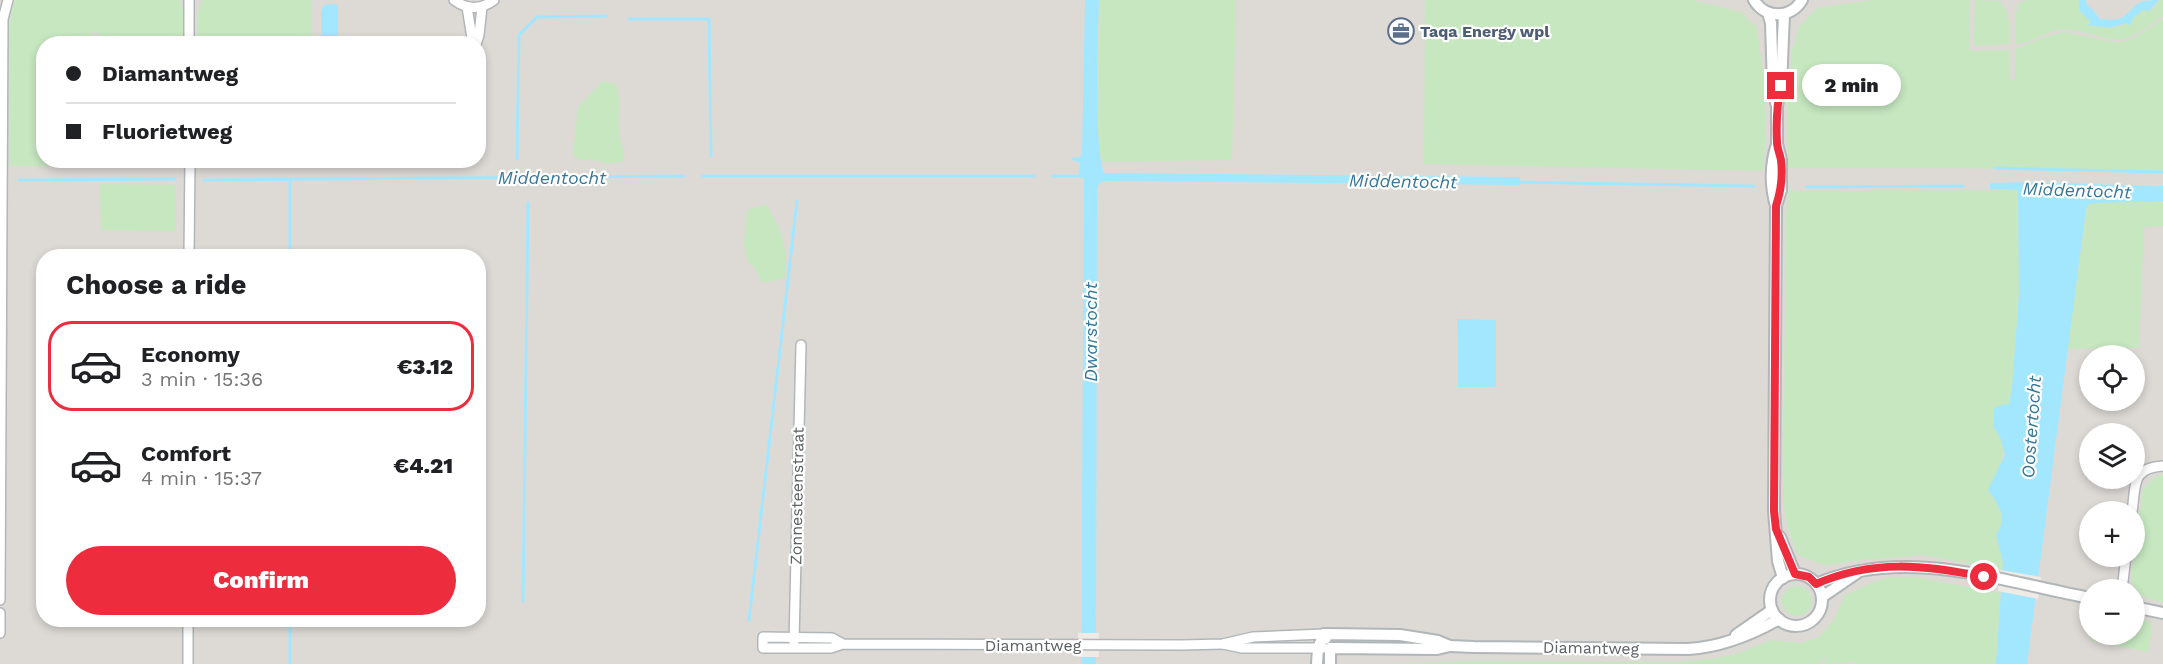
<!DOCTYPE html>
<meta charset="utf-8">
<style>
body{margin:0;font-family:"Work Sans",sans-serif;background:#f6f6f6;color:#202124;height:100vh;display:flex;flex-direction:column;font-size:22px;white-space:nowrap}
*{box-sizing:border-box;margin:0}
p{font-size:20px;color:#757577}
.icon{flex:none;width:33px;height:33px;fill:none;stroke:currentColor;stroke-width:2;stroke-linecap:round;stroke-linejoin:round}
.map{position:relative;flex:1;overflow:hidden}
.side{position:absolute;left:36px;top:249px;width:450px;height:378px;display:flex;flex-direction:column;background:#fff;border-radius:24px;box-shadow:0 3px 9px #0003}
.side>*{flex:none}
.guide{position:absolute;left:36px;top:36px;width:450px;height:132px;border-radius:24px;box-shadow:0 3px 9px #0003;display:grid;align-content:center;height:132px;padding:0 30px;background:#fff}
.controls{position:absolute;left:2079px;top:345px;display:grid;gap:12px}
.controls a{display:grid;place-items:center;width:66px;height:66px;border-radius:50%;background:#fff;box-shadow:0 3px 9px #0003;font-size:30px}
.end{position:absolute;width:27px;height:27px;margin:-14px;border:8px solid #ed2c3e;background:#fff;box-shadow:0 0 0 3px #fff}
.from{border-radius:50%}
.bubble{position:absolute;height:42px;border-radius:21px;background:#fff;box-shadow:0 3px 9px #0003;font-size:20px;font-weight:800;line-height:42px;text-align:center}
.guide b{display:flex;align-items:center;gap:21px;height:57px;font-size:22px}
.guide b+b{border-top:2px solid #e0e0e0}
.guide i{width:15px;height:15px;background:#202124}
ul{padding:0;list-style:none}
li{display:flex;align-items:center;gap:18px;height:90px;margin:0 12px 9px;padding:0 18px;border:3px solid transparent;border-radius:24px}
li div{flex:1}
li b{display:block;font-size:22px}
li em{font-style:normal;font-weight:800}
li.on{border-color:#ed2c3e}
li>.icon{width:54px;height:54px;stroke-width:1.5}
h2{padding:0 30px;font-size:27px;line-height:72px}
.action{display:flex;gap:12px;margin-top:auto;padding:12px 30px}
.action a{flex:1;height:69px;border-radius:36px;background:#ed2c3e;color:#fff;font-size:24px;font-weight:800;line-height:69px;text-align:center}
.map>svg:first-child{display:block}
.industrial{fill:#dddad6;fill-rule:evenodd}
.green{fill:#c6e7c0}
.water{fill:#a3e7ff}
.pier{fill:#efeae4}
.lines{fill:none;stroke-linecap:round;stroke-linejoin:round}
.stream{stroke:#a3e7ff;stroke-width:3}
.minor-casing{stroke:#b1b6b9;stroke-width:12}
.tertiary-casing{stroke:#b1b6b9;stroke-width:14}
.minor{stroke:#fff;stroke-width:9}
.tertiary{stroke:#fff;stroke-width:10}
.route{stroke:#ed2c3e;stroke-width:8}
.labels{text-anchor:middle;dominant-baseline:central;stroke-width:4.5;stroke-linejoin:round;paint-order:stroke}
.service-label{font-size:16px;font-weight:bold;fill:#4e5e75;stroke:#fff;text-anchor:start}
.street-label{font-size:16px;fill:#5c6165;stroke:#fff}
.water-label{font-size:18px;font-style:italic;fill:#367799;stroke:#fff}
</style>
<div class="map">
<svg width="2163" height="664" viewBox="0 0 2163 664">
<rect width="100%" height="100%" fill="#efeae4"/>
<!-- industrial -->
<path class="industrial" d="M0,0h2163v664h-2163zM44,44h434v116h-434zM44,256h434v364h-434zM2090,356h44v44h-44zM2090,434h44v44h-44zM2090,512h44v44h-44zM2090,590h44v44h-44z"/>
<!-- green -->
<g class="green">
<polygon points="15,0 180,0 184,15 184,43 116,43 95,32 92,33 92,43 44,44 44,160 183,160 183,166 9,166 9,31 11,14"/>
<polygon points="202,0 312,0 312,43 197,43 197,14"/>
<polygon points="1099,0 1236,0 1232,160 1101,162 1098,131"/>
<polygon points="1425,0 1692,0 1741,12 1757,28 1763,73 1766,132 1763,171 1424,164"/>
<polygon points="1873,0 1970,0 1969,51 2009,50 2010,80 2015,80 2016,49 2045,37 2064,32 2112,42 2122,42 2134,38 2163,19 2163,173 1964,168 1788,168 1788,94 1792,50 1799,27 1817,8"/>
<path d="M1975,0l24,1c13,11 10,27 10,43l-33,2 -2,-2z"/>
<path d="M2026,0h53v10l12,12v4c6,0 9,1 15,2 8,1 18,-4 26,-6l1,-4 10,-8 4,2 8,-5 4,-7h4v16c-11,7 -26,20 -40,23 -20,4 -40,-12 -64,-9 -15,2 -29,14 -43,14v-31l3,-10z"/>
<path d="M603,81l12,3c8,17 1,35 5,53 2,10 5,14 4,24l-17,3c-11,-7 -25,0 -34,-8l5,-49z"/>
<polygon points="196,161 314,160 314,164 196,164"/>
<polygon points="100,184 175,185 175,231 101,230"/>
<path d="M2018,190l1,104 -7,94 -3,16 -8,1 -8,21c19,27 7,38 -5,64 11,15 20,28 8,45l7,27v8l-80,-15 -72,6 -25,5 -28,-11c-8,-20 -14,-37 -15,-59l3,-281 3,-24z"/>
<polygon points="2163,201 2163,226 2144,227 2139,348 2067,349 2087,207 2089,204 2097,203"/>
<path d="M766,204c15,24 23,46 19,74l-16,4h-8l-6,-14 -8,-7 -3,-17 3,-34z"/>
<path d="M2163,475v127c-16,-3 -29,-6 -32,-24l12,-89 13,-13z"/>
<polygon points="1891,577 1914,577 2001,593 1996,664 1857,664 1855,662 1824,664 1827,655 1819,664 1393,664 1471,661 1677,662 1711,659 1736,654 1771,640 1801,643 1819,637 1834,620 1845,595 1874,582"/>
<circle cx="1797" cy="601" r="15"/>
<polygon points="2135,618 2148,621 2152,624 2149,652 2091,641 2092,635 2134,634"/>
</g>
<!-- water -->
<g class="water">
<path d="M1085,0h14c-1,26 -6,160 6,173l415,4v8l-417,-4 -6,5 -1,478h-15l3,-484 -5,-7 1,-10 -8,-3v-2l8,-1 2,-3z"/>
<path d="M2079,0h7l1,5 6,5 7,9c26,3 22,-3 39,-16 5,-3 14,-3 20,-3l-10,11 -6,-1 -10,8 -3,8 -3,-3 -18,5 -21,-3 3,-3 -12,-12z"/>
<polygon points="336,4 338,8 338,43 321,43 321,11 324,5"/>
<path d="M2024,182l139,4v15l-66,2 -8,1 -3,5 -59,455h-31l7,-102 -7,-27c12,-17 3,-30 -8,-45l17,-35 -5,-18 -7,-11 1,-17 7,-4 8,-1 3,-16 7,-94 -1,-104 -28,-1v-6z"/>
<polygon points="1457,319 1496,320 1496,387 1458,387"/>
</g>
<!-- pier -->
<g class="pier">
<polygon points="2000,570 2041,577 2038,599 1998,591"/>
<rect x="1078" y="633" width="21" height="24"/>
</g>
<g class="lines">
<!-- stream -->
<g class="stream">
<polyline points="629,19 709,19 711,156"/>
<polyline points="517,159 519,35 537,17 606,16"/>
<polyline points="1995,168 2163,172"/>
<polyline points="703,176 1034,176"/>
<polyline points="1053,176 1084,176"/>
<polyline points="19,180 175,179"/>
<polyline points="204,180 684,176"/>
<polyline points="1516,182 1754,186"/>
<polyline points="1807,187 1963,186"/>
<polyline points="290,256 290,180"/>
<polyline points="523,601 528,203"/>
<polyline points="749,620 797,201"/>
<polyline points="290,664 290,620"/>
</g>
<!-- minor casing -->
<g class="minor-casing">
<g id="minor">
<polyline points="189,0 189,44"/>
<path d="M454,0c13,10 27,10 40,0"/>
<polyline points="467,7 473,44"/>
<polyline points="476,44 479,35 482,7"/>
<polyline points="189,256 190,160"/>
<path d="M2132,512c4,-27 -1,-44 31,-46"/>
<polyline points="2122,590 2126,556"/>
<polyline points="0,600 3,19 8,0"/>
<polyline points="0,613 0,633"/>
<polyline points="794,642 801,345"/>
<polyline points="843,644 832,638 763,637 763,648 831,648 843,644 1182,645 1223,644 1253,637 1324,634 1326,639"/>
<polyline points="1223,644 1242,648 1323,648"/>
<polyline points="188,664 188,620"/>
</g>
</g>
<!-- tertiary casing -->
<g class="tertiary-casing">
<g id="tertiary">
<path d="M1754,0c11,19 37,19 48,0"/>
<polyline points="1768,13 1771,23 1773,86 1776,103"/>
<path d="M1777,144c-7,21 -7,41 -1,62l-2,305 4,50 5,17"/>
<polyline points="1776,206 1781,190 1781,160 1777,144 1777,106 1781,86 1784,14"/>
<polyline points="1780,537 1795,574"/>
<circle cx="1796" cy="600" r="26"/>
<path d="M1816,584c89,-38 184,-3 274,14"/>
<polyline points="1822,597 1857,573"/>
<polyline points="2134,607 2163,613"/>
<polyline points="1736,635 1772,610"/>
<path d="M1317,664l1,-16 6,-14 76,1 38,6 12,5 24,1 214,2c32,-2 63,-14 91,-30"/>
<polyline points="1330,664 1330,648 1437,649 1450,646"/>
</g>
</g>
<!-- minor -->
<use href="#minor" class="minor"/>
<!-- tertiary -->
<use href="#tertiary" class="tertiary"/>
</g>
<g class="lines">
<!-- route -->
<path class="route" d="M1781,86c-4,18 -5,37 -4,56 0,6 3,12 4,18 2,16 0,31 -5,46l-2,305 2,18 19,45 14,3 7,7c57,-25 109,-19 168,-7"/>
</g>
<!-- icons -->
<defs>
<g id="office-ring" transform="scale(1.35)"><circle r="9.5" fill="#fff" stroke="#5c6f8a" stroke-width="1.5"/><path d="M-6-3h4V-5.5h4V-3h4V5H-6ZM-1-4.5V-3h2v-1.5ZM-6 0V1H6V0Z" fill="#5c6f8a"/></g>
</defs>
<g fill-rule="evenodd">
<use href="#office-ring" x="1401" y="31"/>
</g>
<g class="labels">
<!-- service labels -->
<g class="service-label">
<text x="1420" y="31">Taqa Energy wpl</text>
</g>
<!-- street labels -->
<g class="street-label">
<text transform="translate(797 496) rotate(-89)">Zonnesteenstraat</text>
<text x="1033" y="645">Diamantweg</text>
<text transform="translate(1591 648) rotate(1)">Diamantweg</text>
</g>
<!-- water labels -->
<g class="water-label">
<text x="552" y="177">Middentocht</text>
<text transform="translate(1403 181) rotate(1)">Middentocht</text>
<text transform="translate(2077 190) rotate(2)">Middentocht</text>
<text transform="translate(1090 332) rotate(-90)">Dwarstocht</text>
<text transform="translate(2031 427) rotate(-86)">Oostertocht</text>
</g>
</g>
</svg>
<div class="controls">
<a><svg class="icon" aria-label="locate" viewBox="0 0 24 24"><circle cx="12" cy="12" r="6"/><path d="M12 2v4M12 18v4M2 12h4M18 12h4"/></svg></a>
<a><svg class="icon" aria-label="layers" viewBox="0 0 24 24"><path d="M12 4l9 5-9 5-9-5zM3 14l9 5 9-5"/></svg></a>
<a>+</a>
<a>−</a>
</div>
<i class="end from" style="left:1984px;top:577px"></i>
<i class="end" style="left:1781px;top:86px"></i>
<div class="bubble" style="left:1802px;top:64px;width:99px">2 min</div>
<div class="guide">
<b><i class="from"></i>Diamantweg</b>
<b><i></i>Fluorietweg</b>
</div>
<section class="side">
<h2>Choose a ride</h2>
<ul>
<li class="on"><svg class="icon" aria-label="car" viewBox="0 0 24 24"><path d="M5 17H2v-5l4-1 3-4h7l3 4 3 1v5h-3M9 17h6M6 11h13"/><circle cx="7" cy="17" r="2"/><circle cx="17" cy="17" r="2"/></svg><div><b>Economy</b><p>3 min · 15:36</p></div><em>€3.12</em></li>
<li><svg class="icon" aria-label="car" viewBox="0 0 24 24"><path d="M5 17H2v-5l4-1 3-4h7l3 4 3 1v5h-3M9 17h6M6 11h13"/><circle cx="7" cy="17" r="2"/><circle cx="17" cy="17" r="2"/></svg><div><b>Comfort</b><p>4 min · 15:37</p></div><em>€4.21</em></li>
</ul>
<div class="action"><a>Confirm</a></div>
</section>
</div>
